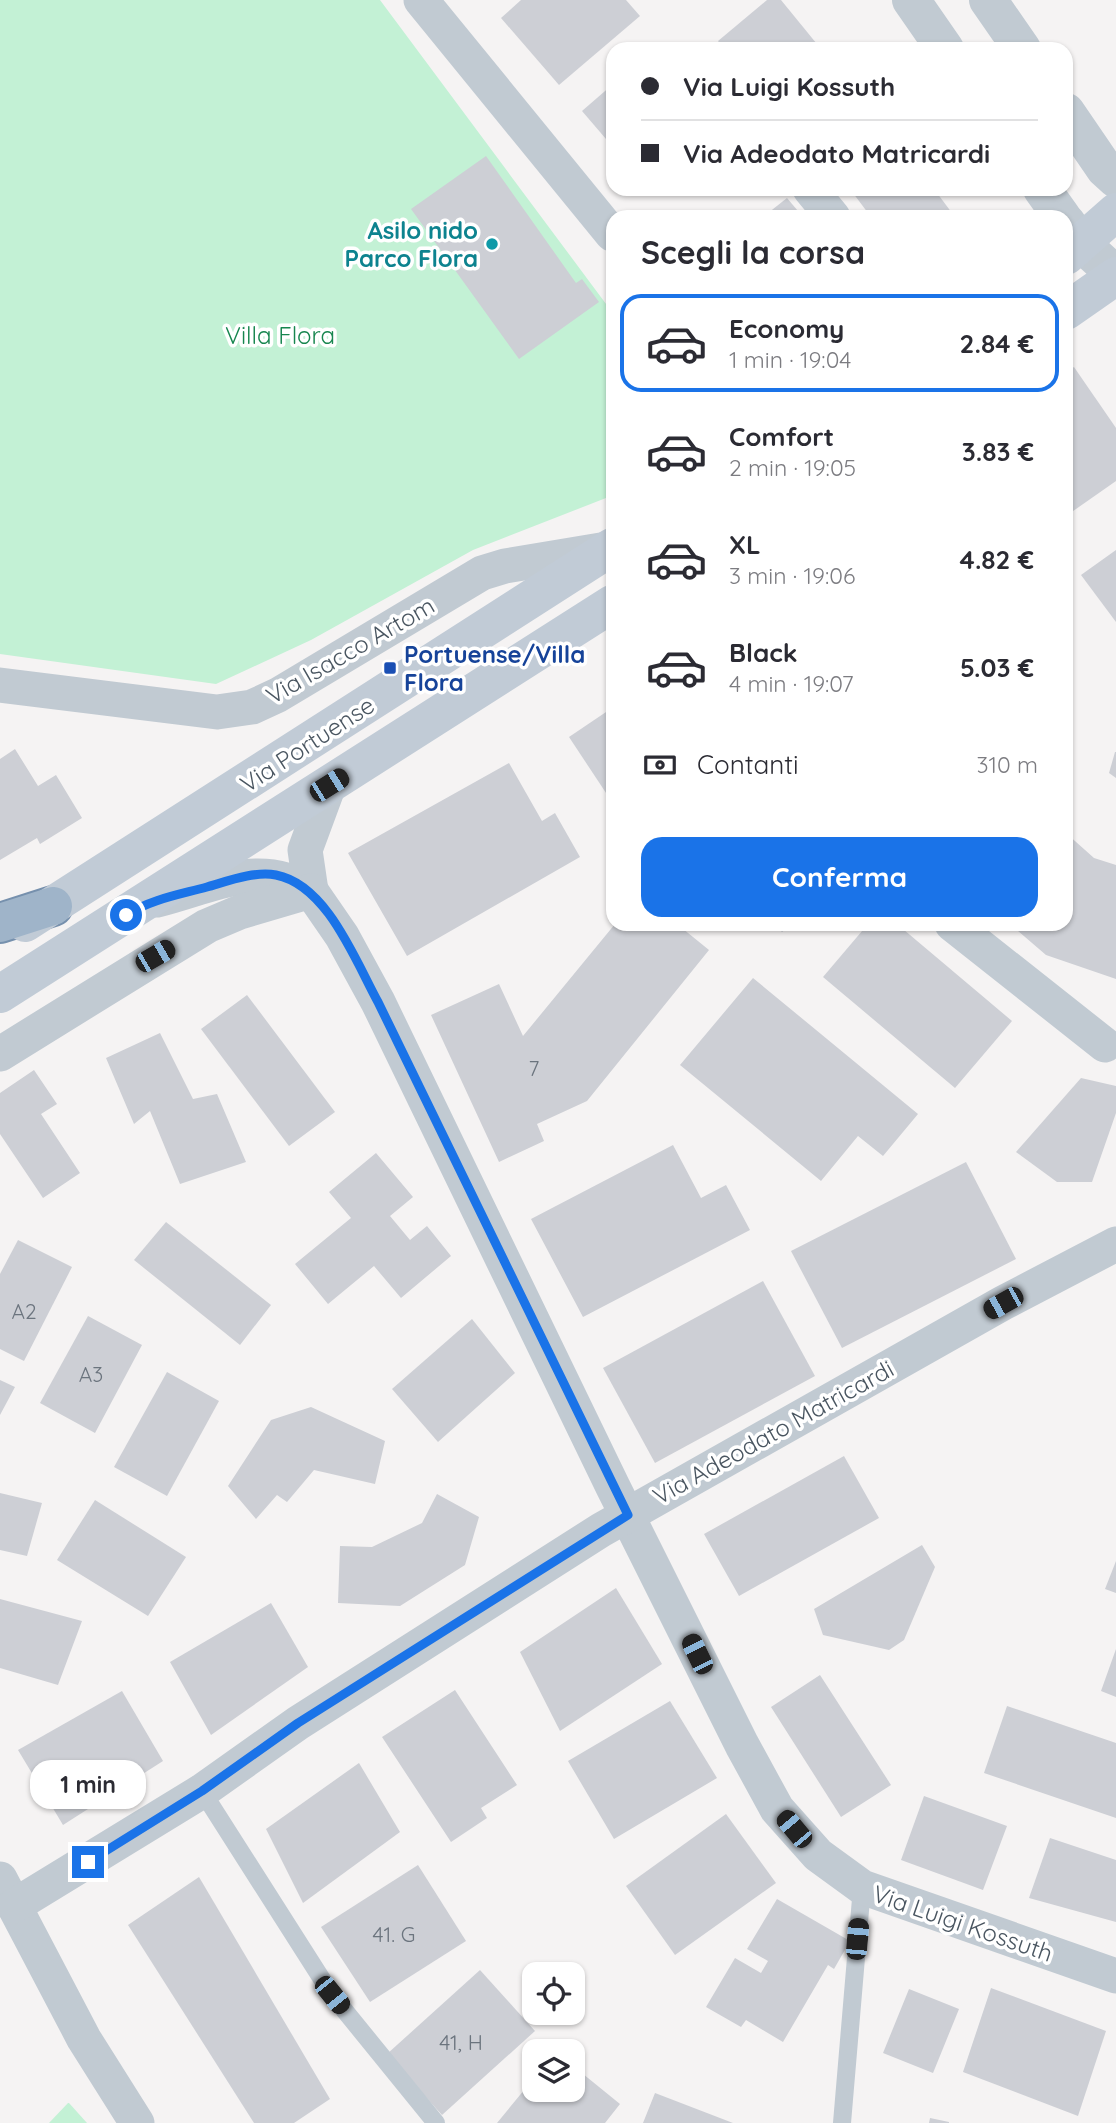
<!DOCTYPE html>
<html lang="it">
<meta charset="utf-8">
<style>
body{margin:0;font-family:Quicksand,sans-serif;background:#f2f2f3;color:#2b2b33;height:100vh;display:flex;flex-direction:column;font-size:26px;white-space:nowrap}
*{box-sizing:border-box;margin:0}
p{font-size:23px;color:#7c7c81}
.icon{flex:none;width:38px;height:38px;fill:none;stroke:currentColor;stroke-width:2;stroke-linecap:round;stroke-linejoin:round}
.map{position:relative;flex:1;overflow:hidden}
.panel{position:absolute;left:606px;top:210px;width:467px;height:721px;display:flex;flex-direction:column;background:#fff;border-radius:21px;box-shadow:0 2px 5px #0004}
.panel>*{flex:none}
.hud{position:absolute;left:606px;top:42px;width:467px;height:154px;border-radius:21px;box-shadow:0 2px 5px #0004;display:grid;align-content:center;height:154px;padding:0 35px;background:#fff}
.tools{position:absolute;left:522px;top:1962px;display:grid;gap:14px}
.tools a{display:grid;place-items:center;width:63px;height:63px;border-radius:14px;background:#fff;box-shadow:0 2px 5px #0004;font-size:35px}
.end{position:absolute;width:32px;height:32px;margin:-16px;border:9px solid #1a73e8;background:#fff;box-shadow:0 0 0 4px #fff}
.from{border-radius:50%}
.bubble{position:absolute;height:49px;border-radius:21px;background:#fff;box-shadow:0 2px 5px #0004;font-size:23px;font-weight:800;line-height:49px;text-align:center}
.car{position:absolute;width:21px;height:42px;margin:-21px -10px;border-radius:9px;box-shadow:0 0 5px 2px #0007;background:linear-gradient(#222 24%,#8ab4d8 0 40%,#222 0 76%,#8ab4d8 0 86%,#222 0)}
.hud b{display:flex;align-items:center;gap:24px;height:66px;font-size:26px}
.hud b+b{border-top:2px solid #e1e1e2}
.hud i{width:18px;height:18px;background:#2b2b33}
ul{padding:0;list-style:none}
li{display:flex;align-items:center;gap:21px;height:98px;margin:0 14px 10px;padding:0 21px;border:4px solid transparent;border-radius:21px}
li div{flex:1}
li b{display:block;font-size:26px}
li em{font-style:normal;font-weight:800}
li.on{border-color:#1a73e8}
li>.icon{width:63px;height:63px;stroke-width:1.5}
h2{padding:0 35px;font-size:32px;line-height:84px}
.pay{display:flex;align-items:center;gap:18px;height:77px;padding:0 35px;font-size:26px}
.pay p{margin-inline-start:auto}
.button{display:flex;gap:14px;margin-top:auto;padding:14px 35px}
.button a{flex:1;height:80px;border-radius:21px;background:#1a73e8;color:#fff;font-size:28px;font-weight:800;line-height:80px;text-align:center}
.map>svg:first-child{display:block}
.green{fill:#c3f1d5}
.building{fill:#cdcfd5}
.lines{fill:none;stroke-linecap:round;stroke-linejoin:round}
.trunk-casing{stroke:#7690ad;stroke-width:42}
.service{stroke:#c1cad2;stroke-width:18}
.minor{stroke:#c1cad2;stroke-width:35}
.tertiary{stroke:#c1cad2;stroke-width:38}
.secondary{stroke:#c1cbd6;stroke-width:38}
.trunk{stroke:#9fb4c9;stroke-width:38}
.route{stroke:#1a73e8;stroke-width:9}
.culture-dot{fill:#0f9aa8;stroke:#fff;stroke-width:2.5}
.transit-dot{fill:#1a4fb4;stroke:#fff;stroke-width:2.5}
.labels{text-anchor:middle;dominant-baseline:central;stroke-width:7;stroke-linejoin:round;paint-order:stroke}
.number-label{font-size:21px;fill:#6b747e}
.culture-label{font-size:24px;font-weight:bold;fill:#0d838f;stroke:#fff;text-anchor:end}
.park-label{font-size:24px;fill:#17864f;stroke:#fff}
.street-label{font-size:24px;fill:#4a5661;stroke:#fff}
.transit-label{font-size:24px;font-weight:bold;fill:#164399;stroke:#fff;text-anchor:start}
</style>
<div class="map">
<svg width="1116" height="2123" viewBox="0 0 1116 2123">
<rect width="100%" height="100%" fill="#f5f3f3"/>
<!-- green -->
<g class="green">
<polygon points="0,0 380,0 612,312 612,489 606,498 473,550 311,640 216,684 0,654"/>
<polygon points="69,2103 87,2123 49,2123 68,2103"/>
</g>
<!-- building -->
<g class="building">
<polygon points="521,0 626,0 640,16 559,85 501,18"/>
<polygon points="767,0 781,0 821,49 724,49 718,41"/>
<polygon points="612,85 612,146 582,111"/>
<polygon points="486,156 576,283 582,279 599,302 519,359 411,209"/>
<polygon points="850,189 934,189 955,217 871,217"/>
<polygon points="787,198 803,217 763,217"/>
<polygon points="1074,367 1116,428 1116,481 1066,516 1066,372"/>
<polygon points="1116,550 1116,622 1081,575"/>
<polygon points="612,708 612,802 569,737"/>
<polygon points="15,749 38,786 56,775 82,818 40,844 37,838 0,860 0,759"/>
<polygon points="1115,752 1116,752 1116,778 1109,773"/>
<polygon points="509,763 542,821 555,813 580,857 407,956 348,853"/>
<polygon points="1066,833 1094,858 1116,865 1116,979 1046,955 1010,924 1066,924"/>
<polygon points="615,924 677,924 709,950 587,1101 537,1124 544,1141 499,1162 431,1015 499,984 523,1036"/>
<polygon points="774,924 792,924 782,932"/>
<polygon points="868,924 897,924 1012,1021 955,1088 823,977"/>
<polygon points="753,978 918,1114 883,1156 858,1136 821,1181 680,1065"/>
<polygon points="247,995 335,1112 289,1146 201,1029"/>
<polygon points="160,1033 193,1099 217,1094 246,1162 180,1184 150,1111 134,1124 106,1058"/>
<polygon points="34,1070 57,1104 41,1114 80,1173 43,1198 0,1134 0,1093"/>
<polygon points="1081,1078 1116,1086 1116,1113 1092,1182 1057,1182 1016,1152"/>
<polygon points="673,1145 701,1198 726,1185 750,1230 583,1317 531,1219"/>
<polygon points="376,1153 413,1197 390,1216 410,1240 427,1226 451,1256 401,1298 374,1266 328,1304 295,1264 351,1218 329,1192"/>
<polygon points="966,1162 1016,1259 842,1348 791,1251"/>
<polygon points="166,1222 271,1305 240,1345 134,1260"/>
<polygon points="18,1240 72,1267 24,1361 0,1349 0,1274"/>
<polygon points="763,1281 815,1376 655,1463 603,1368"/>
<polygon points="88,1316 142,1345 95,1433 40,1403"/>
<polygon points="472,1319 515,1373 438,1442 392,1389"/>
<polygon points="167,1372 219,1401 167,1496 114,1467"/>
<polygon points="0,1380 15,1387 0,1415"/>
<polygon points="311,1407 385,1441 375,1484 314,1470 287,1502 277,1495 256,1519 228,1486 271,1420"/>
<polygon points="844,1456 879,1518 739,1596 704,1534"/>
<polygon points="0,1493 42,1503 27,1556 0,1550"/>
<polygon points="437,1494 479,1517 465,1565 400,1606 338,1603 340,1546 372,1547 422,1523"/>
<polygon points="95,1500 186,1557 148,1616 57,1560"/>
<polygon points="922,1545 935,1567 904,1640 889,1650 823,1635 814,1609"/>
<polygon points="1116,1561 1116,1593 1105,1589"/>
<polygon points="616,1588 662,1664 560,1731 520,1652"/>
<polygon points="0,1599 82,1621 58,1685 0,1668"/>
<polygon points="271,1603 308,1667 211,1735 170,1662"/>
<polygon points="1116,1649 1116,1697 1101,1691"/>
<polygon points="820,1675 891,1785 841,1817 771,1707"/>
<polygon points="455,1690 517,1785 481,1808 487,1818 451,1842 382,1737"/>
<polygon points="122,1691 163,1761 63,1825 18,1750"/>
<polygon points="670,1701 717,1778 614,1839 568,1761"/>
<polygon points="1007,1706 1116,1743 1116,1818 984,1773"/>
<polygon points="359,1763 400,1832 303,1903 266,1829"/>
<polygon points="924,1796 1007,1826 983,1890 901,1860"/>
<polygon points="726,1814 776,1883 675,1955 626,1886"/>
<polygon points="1050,1838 1116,1860 1116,1922 1029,1898"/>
<polygon points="418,1865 466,1941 370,2002 321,1927"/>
<polygon points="199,1877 330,2099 294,2123 254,2123 128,1925"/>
<polygon points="777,1899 850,1941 834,1969 828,1965 783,2042 746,2020 741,2027 706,2007 735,1958 761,1973 768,1961 747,1949"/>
<polygon points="480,1970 535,2031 442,2115 387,2054"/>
<polygon points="991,1988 1106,2031 1078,2116 963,2072"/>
<polygon points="909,1989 959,2009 933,2073 883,2053"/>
<polygon points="572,2065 620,2104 605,2123 497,2123 534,2078 534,2090 572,2090"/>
<polygon points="655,2093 733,2123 643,2123"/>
<polygon points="930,2118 949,2122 949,2123 929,2123"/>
</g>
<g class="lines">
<!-- trunk casing -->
<g class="trunk-casing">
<polyline id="trunk" points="0,923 53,906"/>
</g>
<!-- service -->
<g class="service">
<polyline points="202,1791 332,1995 436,2123"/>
<polyline points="842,2123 862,1887"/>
</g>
<!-- minor -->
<g class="minor">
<polyline points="421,0 612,234"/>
<polyline points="810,189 833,217"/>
<polyline points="0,685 217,712 252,707 278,695 482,573 505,566 607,549"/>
<path d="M157,900c55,-14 102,-41 154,-9l-6,-41 24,-65"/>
<polyline points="952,924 1105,1045"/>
<polyline points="0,1054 207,926 240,912 311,891 342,936 378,1002 613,1487 742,1745 777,1809 818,1855 862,1887 1116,1976"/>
<polyline points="0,1879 84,2039 137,2123"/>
<polyline points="14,1906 202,1791 298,1723 601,1530 1003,1303 1116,1244"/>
</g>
<!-- tertiary -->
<g class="tertiary">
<polyline points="911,0 945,49"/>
<polyline points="988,0 1022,49"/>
<polyline points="1066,112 1105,169 1116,179"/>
<polyline points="1042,189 1062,217"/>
<polyline points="1066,222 1081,243 1116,275"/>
</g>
<!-- secondary -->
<g class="secondary">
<polyline points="1066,256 1116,212"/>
<polyline points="1066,311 1116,276"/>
<polyline points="25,923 612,547"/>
<polyline points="0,994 612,604"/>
</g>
<!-- trunk -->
<use href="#trunk" class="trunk"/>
</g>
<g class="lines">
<!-- route -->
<path class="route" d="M88,1862l114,-71 96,-68 330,-208 -250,-513c-23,-42 -51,-117 -102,-127 -22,-4 -48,6 -69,12 -29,8 -55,12 -81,28"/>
</g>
<!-- markers -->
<circle class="culture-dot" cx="492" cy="244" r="7"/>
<rect class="transit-dot" x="383" y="661" width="14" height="14" rx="3.5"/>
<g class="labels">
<!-- number labels -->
<g class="number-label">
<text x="534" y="1068">7</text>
<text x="24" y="1311">A2</text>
<text x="91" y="1374">A3</text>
<text x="394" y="1934">41. G</text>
<text x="461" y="2042">41, H</text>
</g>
<!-- culture labels -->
<g class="culture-label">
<text x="478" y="230">Asilo nido<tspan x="478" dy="28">Parco Flora</tspan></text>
</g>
<!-- park labels -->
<g class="park-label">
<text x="280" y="335">Villa Flora</text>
</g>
<!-- street labels -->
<g class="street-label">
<text transform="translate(350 650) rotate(-30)">Via Isacco Artom</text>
<text transform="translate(307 744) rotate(-33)">Via Portuense</text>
<text transform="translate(773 1432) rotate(-29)">Via Adeodato Matricardi</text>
<text transform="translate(963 1923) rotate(19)">Via Luigi Kossuth</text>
</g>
<!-- transit labels -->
<g class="transit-label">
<text x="404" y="654">Portuense/Villa<tspan x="404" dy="28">Flora</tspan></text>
</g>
</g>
</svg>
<div class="tools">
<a><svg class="icon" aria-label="locate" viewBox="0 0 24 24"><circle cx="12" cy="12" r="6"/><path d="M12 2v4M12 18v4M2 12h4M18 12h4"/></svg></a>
<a><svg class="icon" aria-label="layers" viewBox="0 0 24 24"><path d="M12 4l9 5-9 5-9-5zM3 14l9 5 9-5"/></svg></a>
</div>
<i class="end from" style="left:126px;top:915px"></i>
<i class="end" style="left:88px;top:1862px"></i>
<div class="bubble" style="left:30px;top:1760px;width:116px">1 min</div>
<i class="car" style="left:329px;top:785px;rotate:58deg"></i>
<i class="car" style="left:155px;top:956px;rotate:60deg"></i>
<i class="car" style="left:1003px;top:1303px;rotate:241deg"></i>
<i class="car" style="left:697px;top:1654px;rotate:334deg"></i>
<i class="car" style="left:794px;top:1829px;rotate:320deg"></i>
<i class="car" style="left:857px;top:1939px;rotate:5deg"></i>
<i class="car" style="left:332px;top:1995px;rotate:141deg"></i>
<div class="hud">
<b><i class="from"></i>Via Luigi Kossuth</b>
<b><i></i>Via Adeodato Matricardi</b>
</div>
<section class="panel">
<h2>Scegli la corsa</h2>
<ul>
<li class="on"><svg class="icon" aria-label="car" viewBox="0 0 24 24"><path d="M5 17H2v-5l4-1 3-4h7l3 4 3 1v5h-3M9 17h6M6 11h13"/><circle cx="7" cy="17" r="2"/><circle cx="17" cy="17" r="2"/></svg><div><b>Economy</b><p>1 min · 19:04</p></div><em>2.84 €</em></li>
<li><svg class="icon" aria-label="car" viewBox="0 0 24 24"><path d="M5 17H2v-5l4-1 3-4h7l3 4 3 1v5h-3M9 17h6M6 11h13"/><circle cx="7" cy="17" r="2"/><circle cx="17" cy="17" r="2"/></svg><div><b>Comfort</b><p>2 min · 19:05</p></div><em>3.83 €</em></li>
<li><svg class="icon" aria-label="car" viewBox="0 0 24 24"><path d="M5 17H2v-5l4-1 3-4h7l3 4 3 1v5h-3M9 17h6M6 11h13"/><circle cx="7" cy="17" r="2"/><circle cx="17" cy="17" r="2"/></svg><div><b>XL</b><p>3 min · 19:06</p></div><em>4.82 €</em></li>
<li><svg class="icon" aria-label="car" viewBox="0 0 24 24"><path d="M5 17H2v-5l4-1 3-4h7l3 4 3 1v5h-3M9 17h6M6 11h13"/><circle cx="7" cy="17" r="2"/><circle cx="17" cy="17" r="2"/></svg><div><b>Black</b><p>4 min · 19:07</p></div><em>5.03 €</em></li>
</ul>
<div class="pay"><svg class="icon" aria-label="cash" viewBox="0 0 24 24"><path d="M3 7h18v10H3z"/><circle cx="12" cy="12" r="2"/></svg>Contanti<p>310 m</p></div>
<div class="button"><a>Conferma</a></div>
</section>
</div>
